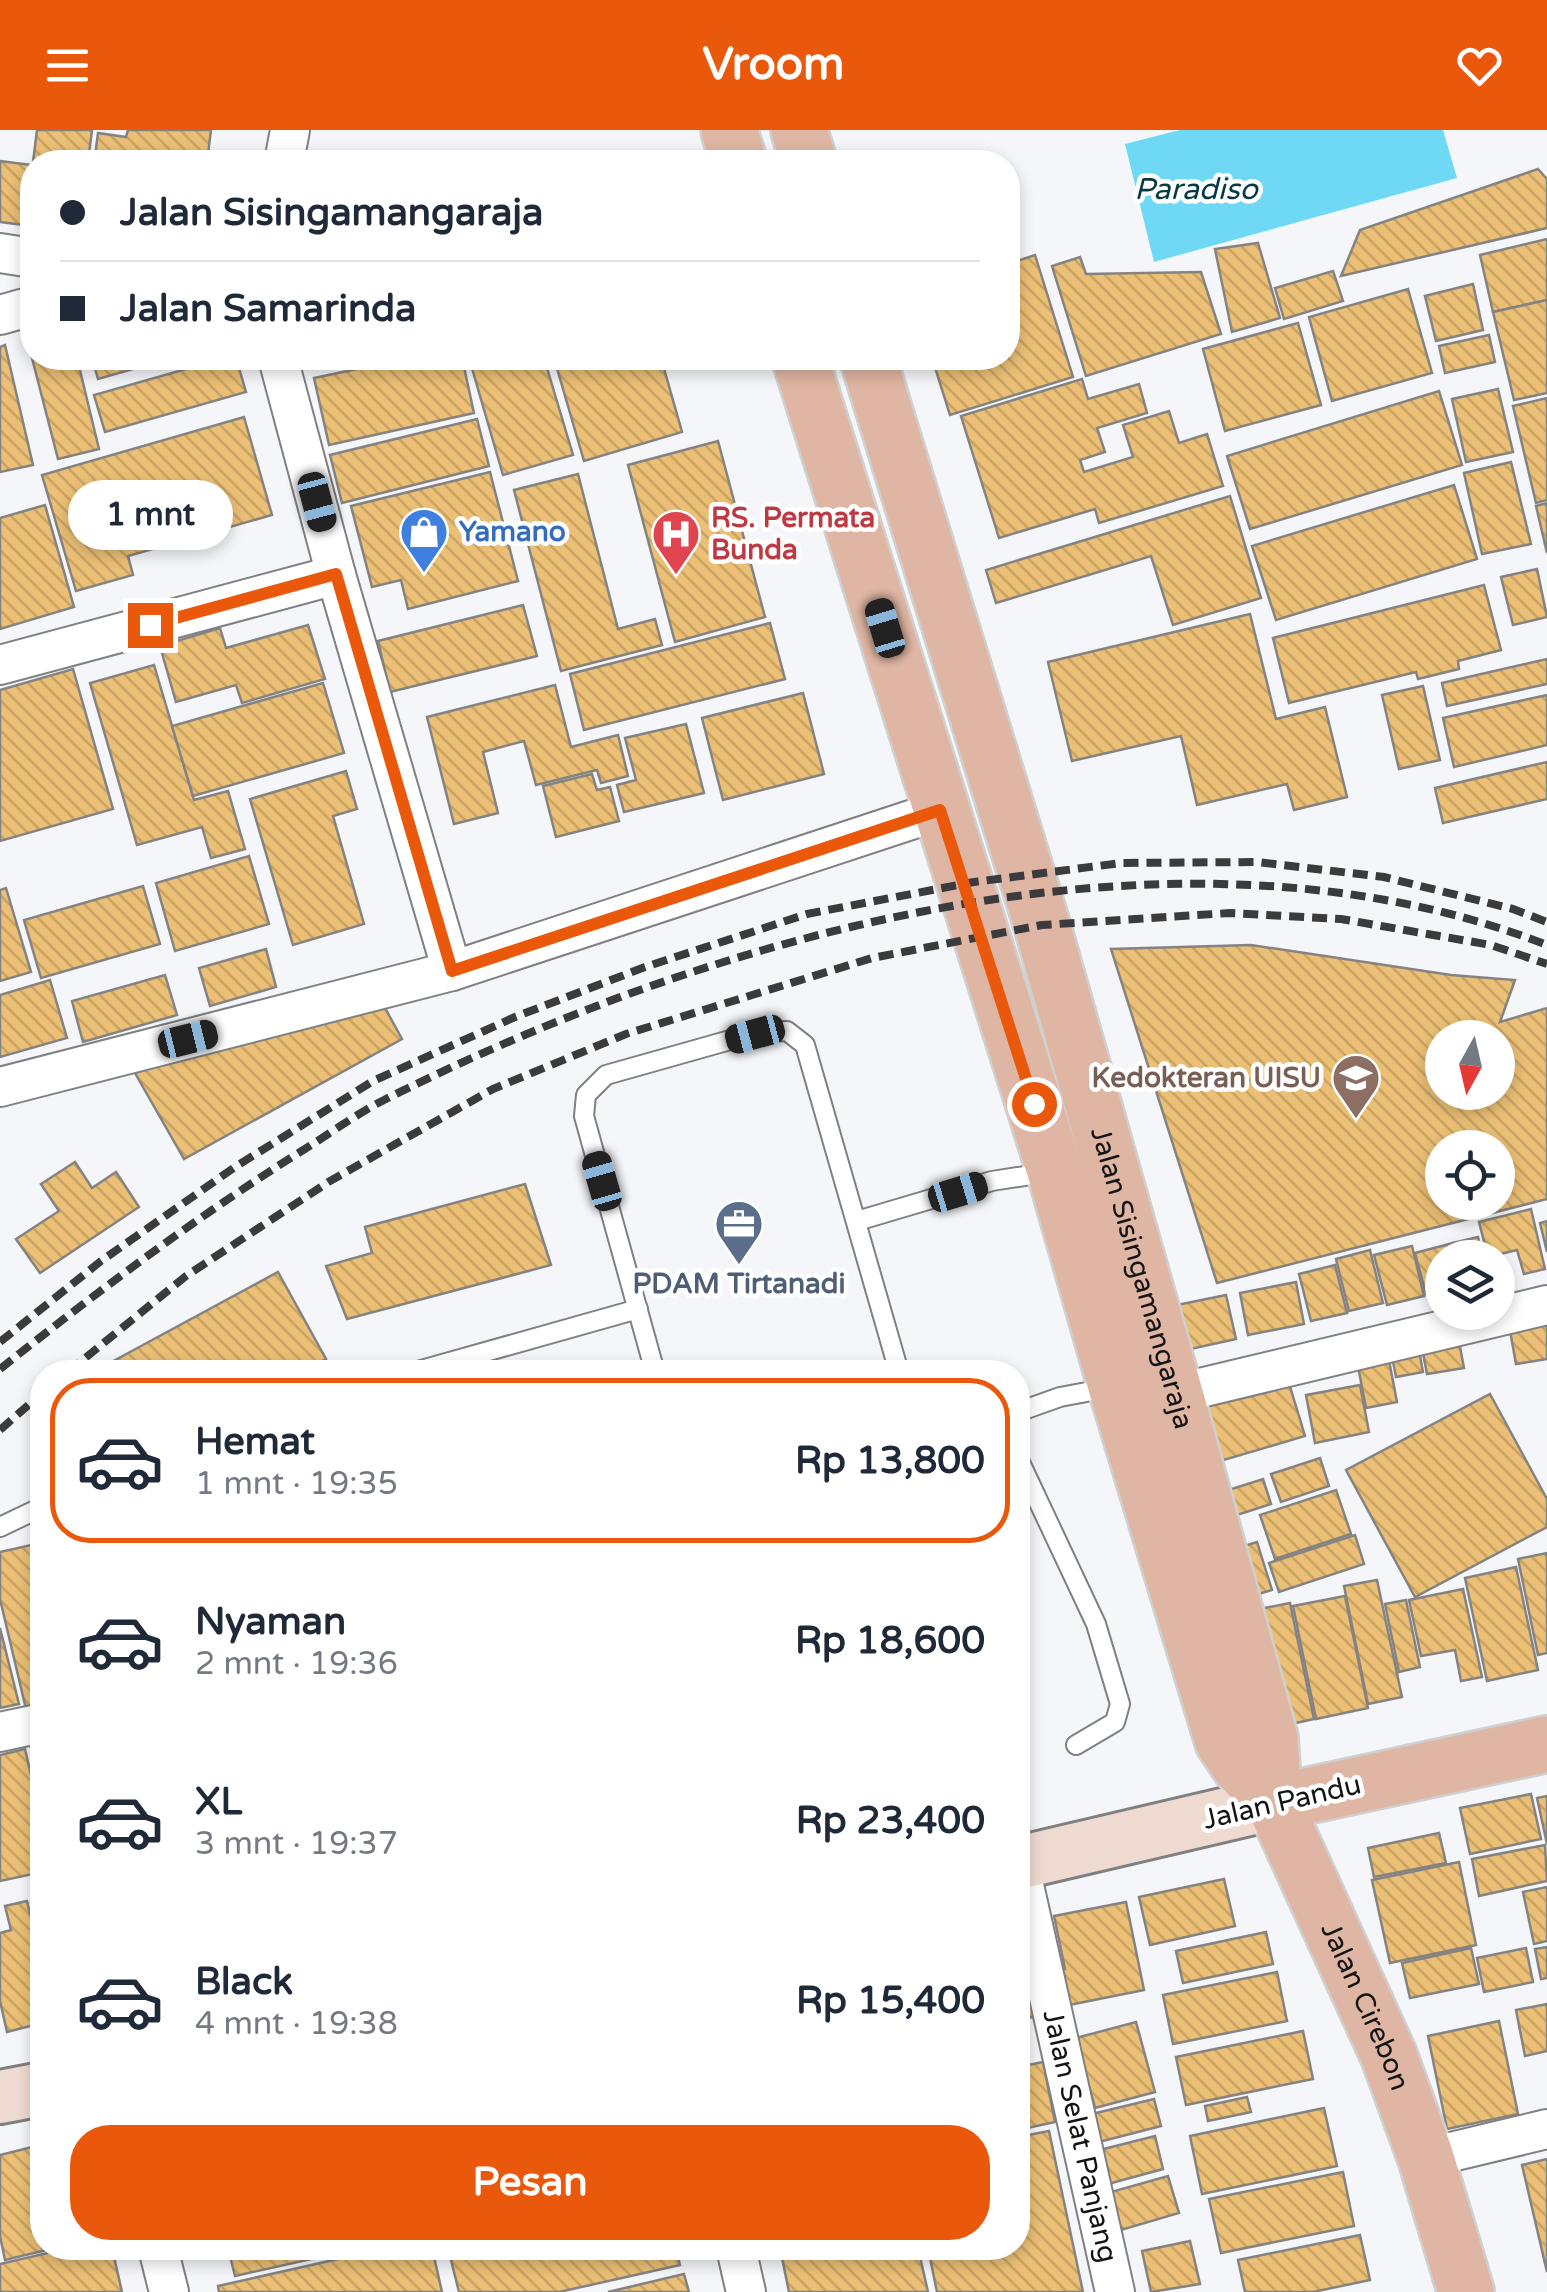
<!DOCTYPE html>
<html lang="id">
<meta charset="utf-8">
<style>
body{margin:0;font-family:"Varela Round",sans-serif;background:#f2f2f3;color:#1f2937;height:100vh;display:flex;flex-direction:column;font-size:38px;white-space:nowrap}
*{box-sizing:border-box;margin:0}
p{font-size:32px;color:#747a83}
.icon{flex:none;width:55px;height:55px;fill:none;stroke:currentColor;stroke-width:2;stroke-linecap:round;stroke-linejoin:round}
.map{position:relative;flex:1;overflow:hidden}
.side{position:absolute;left:30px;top:1230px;width:1000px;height:900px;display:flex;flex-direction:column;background:#fff;border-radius:40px;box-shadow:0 5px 15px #0003}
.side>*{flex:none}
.guide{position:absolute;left:20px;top:20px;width:1000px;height:220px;border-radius:40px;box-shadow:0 5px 15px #0003;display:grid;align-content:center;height:220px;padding:0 40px;background:#fff}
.needle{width:65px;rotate:188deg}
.tools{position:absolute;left:1425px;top:890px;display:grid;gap:20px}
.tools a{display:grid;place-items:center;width:90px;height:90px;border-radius:50%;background:#fff;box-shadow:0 5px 15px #0003;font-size:50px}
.end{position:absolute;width:45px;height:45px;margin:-22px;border:12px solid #ea580c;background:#fff;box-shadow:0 0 0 5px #fff}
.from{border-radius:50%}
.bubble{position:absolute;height:70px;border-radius:35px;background:#fff;box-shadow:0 5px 15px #0003;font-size:32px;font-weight:700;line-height:70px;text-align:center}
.car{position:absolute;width:30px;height:60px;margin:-30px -15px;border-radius:12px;box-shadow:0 0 8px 2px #0007;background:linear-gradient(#222 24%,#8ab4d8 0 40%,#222 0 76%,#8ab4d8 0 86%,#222 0)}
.guide b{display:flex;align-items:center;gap:35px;height:95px;font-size:38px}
.guide b+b{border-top:2px solid #e0e1e3}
.guide i{width:25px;height:25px;background:#1f2937}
ul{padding:18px 0 0;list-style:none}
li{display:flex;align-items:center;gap:30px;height:165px;margin:0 20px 15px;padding:0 20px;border:5px solid transparent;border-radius:40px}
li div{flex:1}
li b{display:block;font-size:38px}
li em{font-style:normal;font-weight:700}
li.on{border-color:#ea580c}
li>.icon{width:90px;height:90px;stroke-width:1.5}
.action{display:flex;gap:20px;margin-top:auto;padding:20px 40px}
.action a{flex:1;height:115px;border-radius:40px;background:#ea580c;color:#fff;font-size:40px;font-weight:700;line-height:115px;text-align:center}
header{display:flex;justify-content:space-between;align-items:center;height:130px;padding:0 40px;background:#ea580c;color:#fff;font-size:45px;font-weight:700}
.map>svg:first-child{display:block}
.water{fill:#6fd9f5}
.building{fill:url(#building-back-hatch);stroke:#858381;stroke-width:2.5;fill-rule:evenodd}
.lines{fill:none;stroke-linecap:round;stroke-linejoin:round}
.service-casing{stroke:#7f8082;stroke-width:22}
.minor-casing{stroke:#7f8082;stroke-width:42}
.secondary-casing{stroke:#7f8082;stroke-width:58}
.primary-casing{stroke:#d0d0d0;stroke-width:60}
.service{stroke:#fff;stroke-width:18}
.minor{stroke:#fff;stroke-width:38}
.secondary{stroke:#efdad1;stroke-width:52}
.primary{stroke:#dfb5a3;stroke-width:55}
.rail{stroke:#3b3b3d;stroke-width:8;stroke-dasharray:15 8;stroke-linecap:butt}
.route{stroke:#ea580c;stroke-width:12}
.labels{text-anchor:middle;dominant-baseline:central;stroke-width:9;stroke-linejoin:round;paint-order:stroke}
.health-label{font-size:28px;font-weight:bold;fill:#be3a42;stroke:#fff;text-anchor:start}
.shop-label{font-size:28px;font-weight:bold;fill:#366cbe;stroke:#fff;text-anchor:start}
.education-label{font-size:28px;font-weight:bold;fill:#785e54;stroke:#fff;text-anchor:end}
.street-label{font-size:28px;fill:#141415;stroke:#fff}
.service-label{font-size:28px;font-weight:bold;fill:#4e5e75;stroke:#fff}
.water-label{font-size:30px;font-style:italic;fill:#053944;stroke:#fff}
</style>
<header><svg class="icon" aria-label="menu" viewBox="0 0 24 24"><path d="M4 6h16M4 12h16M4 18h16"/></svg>Vroom<svg class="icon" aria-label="heart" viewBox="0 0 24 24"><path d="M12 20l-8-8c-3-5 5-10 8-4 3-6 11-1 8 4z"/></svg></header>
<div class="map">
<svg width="1547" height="2162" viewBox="0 0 1547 2162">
<defs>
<pattern id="building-back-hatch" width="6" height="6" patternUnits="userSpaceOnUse" patternTransform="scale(2.5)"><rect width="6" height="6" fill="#ebbf75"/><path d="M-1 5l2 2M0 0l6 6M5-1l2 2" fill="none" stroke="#c9a364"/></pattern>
</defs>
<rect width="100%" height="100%" fill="#f5f6f9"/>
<!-- water -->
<polygon class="water" points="1180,0 1443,0 1457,48 1154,132 1125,14"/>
<!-- building -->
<g class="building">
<polygon points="37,0 92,0 88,32 33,32"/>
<polygon points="128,0 211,0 207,32 124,32 124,30 95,26 98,3 126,7"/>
<polygon points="0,31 32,35 32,96 0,92"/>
<polygon points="1538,39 1547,49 1547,98 1341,146 1360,100"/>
<polygon points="1547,109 1547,170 1493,182 1480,125"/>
<polygon points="1258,113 1280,188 1232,202 1215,119"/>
<polygon points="1035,125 1073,247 950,285 932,228 1008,228 1008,134"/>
<polygon points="1080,127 1086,144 1201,142 1221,204 1086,246 1052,136"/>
<polygon points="1333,141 1343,171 1284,189 1275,158"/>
<polygon points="1473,154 1483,200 1436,211 1425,166"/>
<polygon points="1408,159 1432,243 1332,271 1309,187"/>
<polygon points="1547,170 1547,263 1514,270 1493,182"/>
<polygon points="1298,193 1321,275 1225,301 1203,219"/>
<polygon points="1489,205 1495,232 1445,243 1439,216"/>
<polygon points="5,215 33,335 0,342 0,217"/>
<polygon points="32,228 77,228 99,319 58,329"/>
<polygon points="92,228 149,228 151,234 98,249"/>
<polygon points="225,228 236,228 246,262 105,302 94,265"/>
<polygon points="410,228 462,228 474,283 329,315 314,248"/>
<polygon points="469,228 544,228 573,325 503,345"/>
<polygon points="554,228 661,228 682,302 584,331"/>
<polygon points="1082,249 1088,269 1139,254 1147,283 1097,298 1105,322 1080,330 1084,342 1133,327 1123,295 1169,281 1179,313 1207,304 1223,356 1099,393 1095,379 999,408 961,286"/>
<polygon points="1498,259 1513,322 1466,332 1452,269"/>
<polygon points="1439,261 1462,335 1250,399 1227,326"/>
<polygon points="1547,268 1547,370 1536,373 1513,276"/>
<polygon points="244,287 272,385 128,426 133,445 76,461 42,345"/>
<polygon points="477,289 489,336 342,373 330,325"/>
<polygon points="718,311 765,487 675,512 628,335"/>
<polygon points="1511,332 1531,414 1482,424 1464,343"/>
<polygon points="490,342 518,451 408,479 401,450 372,457 351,376"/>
<polygon points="578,344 618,499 655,489 662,515 561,541 514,360"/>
<polygon points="1454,355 1477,429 1276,490 1252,416"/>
<polygon points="1230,366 1261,468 1173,495 1151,426 996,473 986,440"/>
<polygon points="1547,373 1547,423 1536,376"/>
<polygon points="45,375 74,477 0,499 0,388"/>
<polygon points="1537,439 1547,487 1513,495 1501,447"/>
<polygon points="1484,455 1501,520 1458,531 1459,539 1418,549 1416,542 1289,573 1273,508"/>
<polygon points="523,475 537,526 390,562 378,511"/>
<polygon points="1250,484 1276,589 1325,577 1347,667 1294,680 1287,654 1197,675 1181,606 1072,631 1048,532"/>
<polygon points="770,493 785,549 584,600 570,544"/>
<polygon points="308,495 325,549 242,573 236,555 176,572 160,516 220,498 226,518"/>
<polygon points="1547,529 1547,554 1447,576 1442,553"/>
<polygon points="154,535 194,670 228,661 245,719 211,728 202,697 137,715 90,553"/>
<polygon points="73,539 113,679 0,711 0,560"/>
<polygon points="323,553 344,623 193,666 172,596"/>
<polygon points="555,555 571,617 618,605 628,646 601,653 597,640 536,655 524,611 483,622 498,683 454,694 427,587"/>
<polygon points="1423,556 1440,630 1399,639 1382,565"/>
<polygon points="803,563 824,644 723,670 702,588"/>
<polygon points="1547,565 1547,615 1454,637 1443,588"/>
<polygon points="686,594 704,663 624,682 617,655 636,650 625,608"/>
<polygon points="1547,632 1547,669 1443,693 1435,658"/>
<polygon points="346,641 357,679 333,686 364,794 293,815 250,669"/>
<polygon points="592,644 597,660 610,657 619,691 556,707 543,656"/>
<polygon points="249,726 269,794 175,821 156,753"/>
<polygon points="143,756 160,814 41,848 24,790"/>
<polygon points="6,758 31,842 0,851 0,760"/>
<path d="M1251,815l200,30 64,5 -15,42 47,-14v191l-330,84 -106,-334zM1442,908h56v54h-56zM1442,1018h56v54h-56z"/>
<polygon points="266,819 276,857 210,876 199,838"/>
<polygon points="165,845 177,885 83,912 72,871"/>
<polygon points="50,850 67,908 0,927 0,865"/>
<polygon points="379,867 402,909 184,1029 135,943"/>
<polygon points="75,1032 92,1058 116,1042 139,1077 40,1143 16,1109 59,1081 41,1054"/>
<polygon points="525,1054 551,1135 347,1189 326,1136 372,1123 365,1097"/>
<polygon points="1531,1079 1545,1139 1524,1144 1517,1120 1488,1127 1479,1092"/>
<polygon points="1547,1091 1547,1122 1540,1093"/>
<polygon points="1478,1107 1483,1128 1457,1128 1453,1113"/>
<polygon points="1453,1113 1457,1128 1442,1128 1442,1160 1426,1164 1415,1123"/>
<polygon points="1412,1116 1424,1166 1387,1175 1374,1125"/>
<polygon points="1370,1120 1383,1173 1349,1181 1336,1129"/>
<polygon points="1335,1135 1347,1183 1311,1191 1299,1144"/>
<polygon points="278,1142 326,1229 300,1242 93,1242"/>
<polygon points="1296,1152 1304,1194 1248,1205 1240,1163"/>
<polygon points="1226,1165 1236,1209 1186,1220 1177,1175"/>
<polygon points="1547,1188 1547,1229 1516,1234 1509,1195"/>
<polygon points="1458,1206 1464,1238 1427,1244 1421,1213"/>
<polygon points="1418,1215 1423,1242 1396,1247 1391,1221"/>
<polygon points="1387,1220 1397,1272 1366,1278 1356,1226"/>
<polygon points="1288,1250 1305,1306 1217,1332 1200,1276"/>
<polygon points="1360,1255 1369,1302 1315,1313 1306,1265"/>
<polygon points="1490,1264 1547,1369 1547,1397 1415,1467 1346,1340"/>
<polygon points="1320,1328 1329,1356 1281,1372 1271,1344"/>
<polygon points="1263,1349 1271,1374 1231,1387 1222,1362"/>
<polygon points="1336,1360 1351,1404 1275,1429 1260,1385"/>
<polygon points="1355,1405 1364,1434 1279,1462 1269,1433"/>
<polygon points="1257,1412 1272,1460 1249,1467 1234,1419"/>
<polygon points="40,1413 42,1575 26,1579 0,1469 0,1422"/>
<polygon points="1547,1423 1547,1523 1538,1525 1518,1429"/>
<polygon points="1516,1437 1538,1540 1487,1551 1465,1448"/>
<polygon points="1377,1450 1402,1567 1368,1574 1344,1456"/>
<polygon points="1463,1459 1482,1547 1461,1551 1455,1520 1421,1526 1409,1470"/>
<polygon points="1345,1466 1368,1578 1316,1589 1293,1476"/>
<polygon points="1406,1470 1420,1537 1399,1542 1385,1474"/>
<polygon points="1290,1473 1314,1589 1273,1598 1249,1481"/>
<polygon points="0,1498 19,1574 0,1578"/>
<polygon points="42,1610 42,1665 30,1613"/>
<polygon points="25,1619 42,1693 42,1742 0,1751 0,1625"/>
<polygon points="1531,1664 1541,1709 1470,1724 1460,1678"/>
<polygon points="1547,1666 1547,1714 1537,1668"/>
<polygon points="1439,1703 1446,1733 1374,1747 1368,1718"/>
<polygon points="1545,1715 1547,1751 1479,1766 1472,1729"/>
<polygon points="1459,1732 1476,1815 1390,1833 1372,1750"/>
<polygon points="1224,1749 1235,1796 1150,1815 1139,1767"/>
<polygon points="1547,1757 1547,1811 1534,1814 1523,1762"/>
<polygon points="42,1770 42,1822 31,1773"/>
<polygon points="27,1771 42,1834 42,1893 7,1902 0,1871 0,1803 11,1800 5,1776"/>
<polygon points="1126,1772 1144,1860 1064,1876 1057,1841 1065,1839 1054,1786"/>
<polygon points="1018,1789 1038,1886 1018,1890"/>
<polygon points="1266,1802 1273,1834 1183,1853 1176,1821"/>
<polygon points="1547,1817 1547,1848 1541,1849 1535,1819"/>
<polygon points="1471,1818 1479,1854 1410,1868 1402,1833"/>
<polygon points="1526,1818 1533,1852 1484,1862 1477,1828"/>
<polygon points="1277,1842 1287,1891 1173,1914 1163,1865"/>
<polygon points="1547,1874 1547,1921 1525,1926 1516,1880"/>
<polygon points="1499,1891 1518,1984 1447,1999 1428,1906"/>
<polygon points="1136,1892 1155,1962 1095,1978 1076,1908"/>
<polygon points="1303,1901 1313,1949 1186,1975 1176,1927"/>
<polygon points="1043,1932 1055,1992 1018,2000 1018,1937"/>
<polygon points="1247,1967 1251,1982 1208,1991 1205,1976"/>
<polygon points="1154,1969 1161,1996 1099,2012 1092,1984"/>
<polygon points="1324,1978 1337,2036 1202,2064 1190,2006"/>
<polygon points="1049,2001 1083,2162 937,2162 928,2118 1018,2118 1018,2007"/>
<polygon points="1155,2006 1163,2039 1097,2057 1088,2023"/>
<polygon points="32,2017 42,2060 42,2118 55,2118 5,2130 0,2106 0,2025"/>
<polygon points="1547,2029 1547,2142 1522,2035"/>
<polygon points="1343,2042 1354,2096 1221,2123 1209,2069"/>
<polygon points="1168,2046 1179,2083 1121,2100 1111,2062"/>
<polygon points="1360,2105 1370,2150 1313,2162 1245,2162 1238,2130"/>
<polygon points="1190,2111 1200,2154 1151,2162 1142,2121"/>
<polygon points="69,2118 112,2118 122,2162 0,2162 0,2134"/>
<polygon points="228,2118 361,2118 235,2146"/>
<polygon points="387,2118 432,2118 442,2162 219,2162 218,2156"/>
<polygon points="448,2118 676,2118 680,2135 559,2162 459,2162"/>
<polygon points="780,2118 918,2118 928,2162 789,2162"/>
<polygon points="684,2144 689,2162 608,2162"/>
</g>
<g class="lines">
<!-- service casing -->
<g class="service-casing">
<g id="service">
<polyline points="857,1091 992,1051 1050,1042"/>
<polyline points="414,1242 638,1179"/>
<polyline points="655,1242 584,986 586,965 606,945 755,903 787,901 805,915 899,1242"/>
<polyline points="1018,1282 1060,1267 1108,1258"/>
<polyline points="1018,1328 1096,1494 1120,1574 1115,1592 1076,1615"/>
<polyline points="0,1397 42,1377"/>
</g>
</g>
<!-- minor casing -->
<g class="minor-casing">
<g id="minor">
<polyline points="284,32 290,0"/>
<polyline points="0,123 32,128"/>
<polyline points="0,185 32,176"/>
<polyline points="278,228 336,445 452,841"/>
<polyline points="0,535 336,445"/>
<polyline points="0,957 452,841 941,680"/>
<polyline points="1175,1264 1547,1175"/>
<polyline points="0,1602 42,1593"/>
<path id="s1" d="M1019,1733l96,429"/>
<polyline points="1426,2028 1547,1999"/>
<polyline points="158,2118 169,2162"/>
<polyline points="736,2118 746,2162"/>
</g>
</g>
<!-- secondary casing -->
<g class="secondary-casing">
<g id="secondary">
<polyline points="1018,1733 1274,1673"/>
<polyline points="0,1967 42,1959"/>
</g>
</g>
<!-- primary casing -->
<g class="primary-casing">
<g id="primary">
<polyline points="729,0 739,32"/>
<polyline points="799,0 809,32"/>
<path id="s2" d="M800,228l255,813 61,215 107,355 16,24 35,38 115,253 37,102 40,134"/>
<path id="s3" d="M868,228l174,567 133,469 95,345 4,64"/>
<polyline points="1274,1673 1547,1614"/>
</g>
</g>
<!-- service -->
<use href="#service" class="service"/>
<!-- minor -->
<use href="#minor" class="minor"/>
<!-- secondary -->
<use href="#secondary" class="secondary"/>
<!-- primary -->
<use href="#primary" class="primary"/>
<!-- rail -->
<g class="rail">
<polyline points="0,1212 101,1131 235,1037 373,951 515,887 645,837 807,784 974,752 1121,733 1257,732 1384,747 1513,779 1547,792"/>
<path d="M0,1239c97,-77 195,-151 300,-217 28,-17 56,-38 86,-53 336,-169 796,-296 1161,-154"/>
<polyline points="68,1242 186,1146 330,1051 493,959 626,904 872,828 1042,795 1230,783 1341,789 1491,815 1547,834"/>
<polyline points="0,1300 42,1263"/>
</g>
</g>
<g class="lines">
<!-- route -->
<polyline class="route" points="150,495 336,444 452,841 940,680 1034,974"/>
</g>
<!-- icons -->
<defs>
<g id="shop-pin" transform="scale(2.5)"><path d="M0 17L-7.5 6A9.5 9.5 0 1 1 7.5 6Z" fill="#3f7fe0" stroke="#fff"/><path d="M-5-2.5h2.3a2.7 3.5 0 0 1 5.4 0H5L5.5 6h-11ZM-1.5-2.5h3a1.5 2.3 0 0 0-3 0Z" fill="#fff"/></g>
<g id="hospital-pin" transform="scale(2.5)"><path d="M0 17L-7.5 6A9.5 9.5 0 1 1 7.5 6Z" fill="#e0444e" stroke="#fff"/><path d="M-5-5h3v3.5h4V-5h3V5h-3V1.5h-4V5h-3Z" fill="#fff"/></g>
<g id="university-pin" transform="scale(2.5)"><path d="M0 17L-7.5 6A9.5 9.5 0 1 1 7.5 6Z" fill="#8d6e63" stroke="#fff"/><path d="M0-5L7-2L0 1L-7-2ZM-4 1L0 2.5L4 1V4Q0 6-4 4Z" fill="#fff"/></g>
<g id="office-pin" transform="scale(2.5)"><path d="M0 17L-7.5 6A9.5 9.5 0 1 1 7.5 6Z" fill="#5c6f8a" stroke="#fff"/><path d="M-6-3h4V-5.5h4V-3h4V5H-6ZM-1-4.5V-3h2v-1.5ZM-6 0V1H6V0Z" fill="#fff"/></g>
</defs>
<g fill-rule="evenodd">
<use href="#shop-pin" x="424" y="402"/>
<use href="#hospital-pin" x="676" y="404"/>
<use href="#university-pin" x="1356" y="948"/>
<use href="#office-pin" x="739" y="1094"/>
</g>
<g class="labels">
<!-- health labels -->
<g class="health-label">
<text x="711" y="388">RS. Permata<tspan x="711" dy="32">Bunda</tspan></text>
</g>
<!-- shop labels -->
<g class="shop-label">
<text x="459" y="402">Yamano</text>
</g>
<!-- education labels -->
<g class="education-label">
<text x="1321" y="948">Kedokteran UISU</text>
</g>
<!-- street labels -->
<g class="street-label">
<text stroke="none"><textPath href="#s3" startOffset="960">Jalan Sisingamangaraja</textPath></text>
<text transform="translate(1282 1672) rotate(-13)">Jalan Pandu</text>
<text stroke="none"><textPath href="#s2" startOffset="1750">Jalan Cirebon</textPath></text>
<text stroke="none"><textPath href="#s1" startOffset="280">Jalan Selat Panjang</textPath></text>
</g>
<!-- service labels -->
<g class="service-label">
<text x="739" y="1154">PDAM Tirtanadi</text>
</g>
<!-- water labels -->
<g class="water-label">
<text x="1196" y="59">Paradiso</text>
</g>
</g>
</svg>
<div class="tools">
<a><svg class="needle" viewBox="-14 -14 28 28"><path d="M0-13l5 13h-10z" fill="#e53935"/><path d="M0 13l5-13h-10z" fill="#747a83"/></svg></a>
<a><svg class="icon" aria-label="locate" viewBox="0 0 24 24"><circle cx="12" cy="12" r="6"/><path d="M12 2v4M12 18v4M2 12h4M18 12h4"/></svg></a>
<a><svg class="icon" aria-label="layers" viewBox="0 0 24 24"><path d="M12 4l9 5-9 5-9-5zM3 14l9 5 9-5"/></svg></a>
</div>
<i class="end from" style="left:1034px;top:974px"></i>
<i class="end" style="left:150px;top:495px"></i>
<div class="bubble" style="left:68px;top:350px;width:165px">1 mnt</div>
<i class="car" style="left:317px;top:372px;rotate:165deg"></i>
<i class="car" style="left:885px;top:498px;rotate:343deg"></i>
<i class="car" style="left:755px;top:904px;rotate:255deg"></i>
<i class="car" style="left:188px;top:909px;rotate:76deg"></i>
<i class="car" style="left:602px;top:1051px;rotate:344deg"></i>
<i class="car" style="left:958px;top:1062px;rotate:73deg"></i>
<div class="guide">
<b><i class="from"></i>Jalan Sisingamangaraja</b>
<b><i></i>Jalan Samarinda</b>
</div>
<section class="side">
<ul>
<li class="on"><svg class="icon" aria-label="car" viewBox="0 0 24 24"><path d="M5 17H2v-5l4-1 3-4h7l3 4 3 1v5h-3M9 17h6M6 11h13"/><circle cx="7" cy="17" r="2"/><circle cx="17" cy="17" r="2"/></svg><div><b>Hemat</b><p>1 mnt · 19:35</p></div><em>Rp 13,800</em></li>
<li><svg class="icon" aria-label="car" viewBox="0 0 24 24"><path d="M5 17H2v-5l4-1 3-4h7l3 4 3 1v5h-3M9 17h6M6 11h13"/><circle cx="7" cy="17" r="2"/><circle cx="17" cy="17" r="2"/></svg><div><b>Nyaman</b><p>2 mnt · 19:36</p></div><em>Rp 18,600</em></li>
<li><svg class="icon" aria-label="car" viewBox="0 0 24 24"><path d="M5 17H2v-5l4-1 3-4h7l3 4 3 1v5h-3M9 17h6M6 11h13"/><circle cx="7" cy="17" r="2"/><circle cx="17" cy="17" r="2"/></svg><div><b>XL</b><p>3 mnt · 19:37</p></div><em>Rp 23,400</em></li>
<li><svg class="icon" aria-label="car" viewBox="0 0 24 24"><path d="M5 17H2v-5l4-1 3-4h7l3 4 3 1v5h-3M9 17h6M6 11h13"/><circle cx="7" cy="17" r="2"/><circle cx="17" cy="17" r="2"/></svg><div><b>Black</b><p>4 mnt · 19:38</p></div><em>Rp 15,400</em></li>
</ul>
<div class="action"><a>Pesan</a></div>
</section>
</div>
